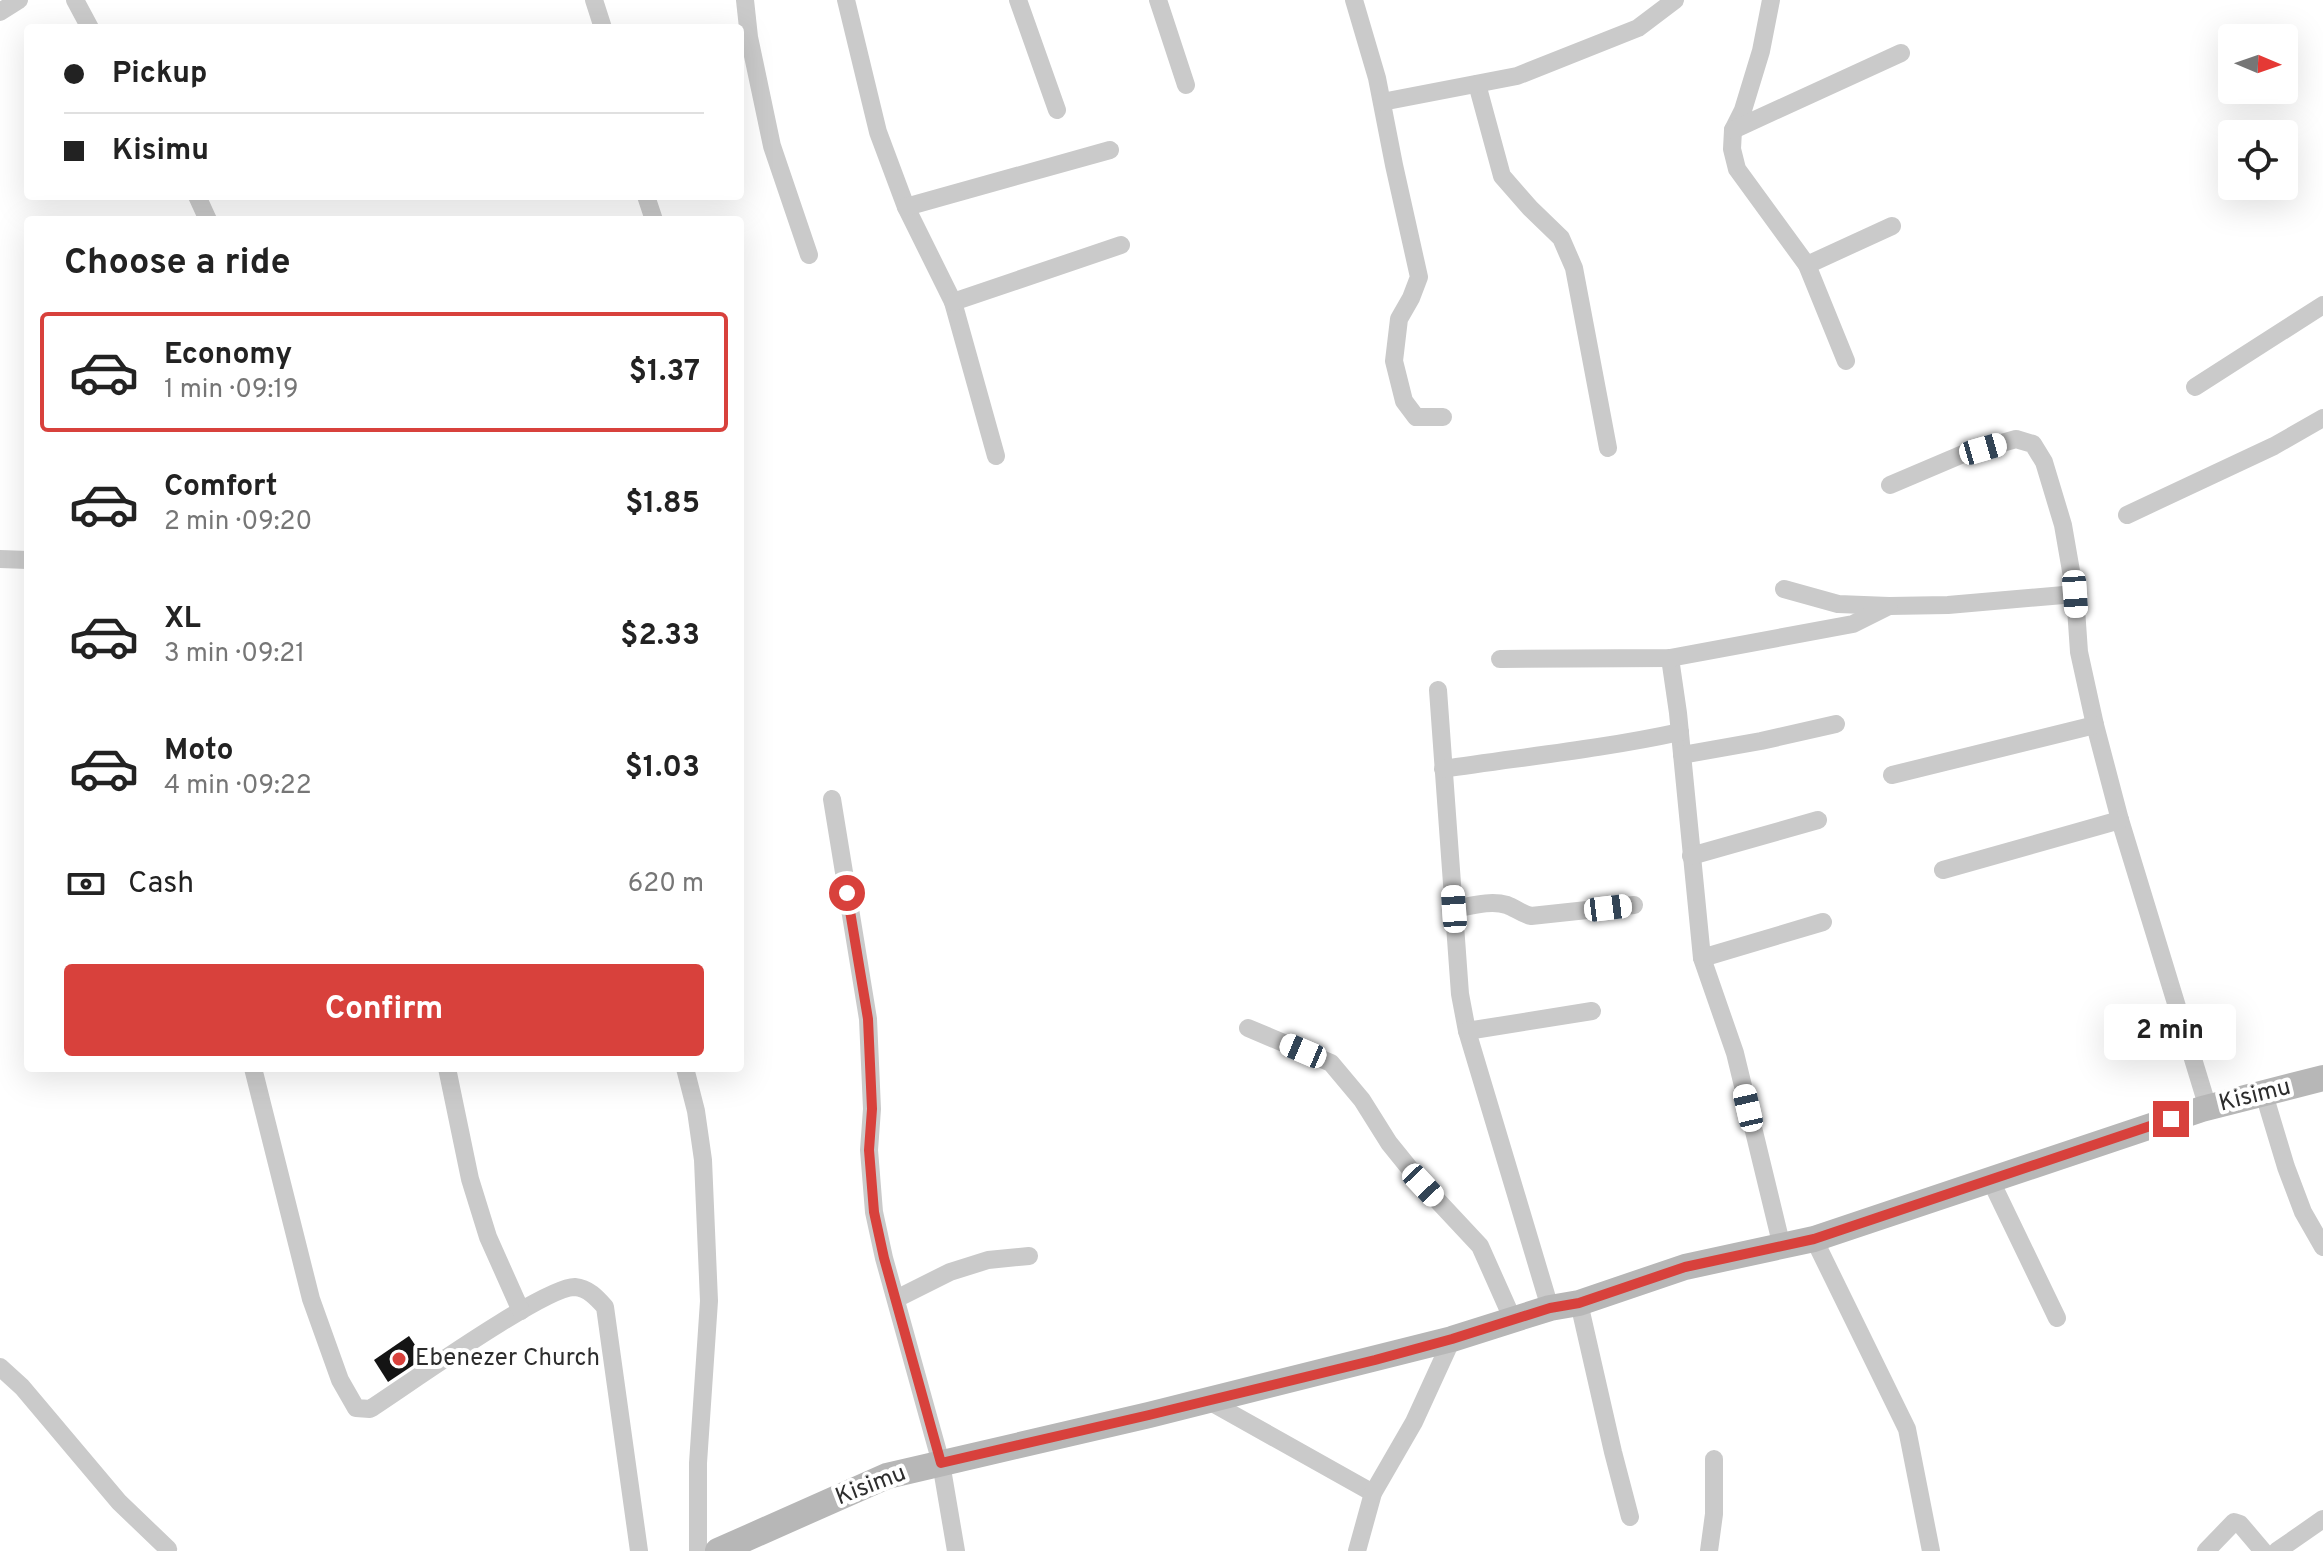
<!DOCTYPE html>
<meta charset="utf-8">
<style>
body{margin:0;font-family:Overpass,sans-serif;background:#f6f6f6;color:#222;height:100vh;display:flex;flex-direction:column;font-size:30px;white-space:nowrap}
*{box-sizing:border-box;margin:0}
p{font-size:26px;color:#767676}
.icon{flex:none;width:44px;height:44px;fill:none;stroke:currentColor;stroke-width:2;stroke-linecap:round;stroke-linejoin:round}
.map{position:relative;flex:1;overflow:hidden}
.sheet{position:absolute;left:24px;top:216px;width:720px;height:856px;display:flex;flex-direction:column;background:#fff;border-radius:8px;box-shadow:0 8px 32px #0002}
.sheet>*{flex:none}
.banner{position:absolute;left:24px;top:24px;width:720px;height:176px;border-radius:8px;box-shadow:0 8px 32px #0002;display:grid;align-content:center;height:176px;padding:0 40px;background:#fff}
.needle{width:52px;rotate:92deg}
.tools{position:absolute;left:2218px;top:24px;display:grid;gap:16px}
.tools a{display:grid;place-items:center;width:80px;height:80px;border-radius:8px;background:#fff;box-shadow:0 8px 32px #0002;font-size:40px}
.end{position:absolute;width:36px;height:36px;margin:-18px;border:10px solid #d8413c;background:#fff;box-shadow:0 0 0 4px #fff}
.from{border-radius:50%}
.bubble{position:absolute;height:56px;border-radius:8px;background:#fff;box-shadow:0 8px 32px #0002;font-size:26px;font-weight:700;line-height:56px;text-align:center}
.car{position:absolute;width:24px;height:48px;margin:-24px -12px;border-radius:10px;box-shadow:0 0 6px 2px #0007;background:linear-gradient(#fff 24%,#345 0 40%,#fff 0 76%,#345 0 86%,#fff 0)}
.banner b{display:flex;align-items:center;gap:28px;height:76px;font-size:30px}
.banner b+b{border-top:2px solid #e0e0e0}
.banner i{width:20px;height:20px;background:#222}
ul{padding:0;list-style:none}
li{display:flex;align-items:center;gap:24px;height:120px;margin:0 16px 12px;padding:0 24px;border:4px solid transparent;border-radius:8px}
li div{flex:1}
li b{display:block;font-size:30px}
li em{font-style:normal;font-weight:700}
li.current{border-color:#d8413c}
li>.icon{width:72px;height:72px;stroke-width:1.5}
h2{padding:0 40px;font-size:36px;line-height:96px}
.pay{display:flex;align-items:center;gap:20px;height:88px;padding:0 40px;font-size:30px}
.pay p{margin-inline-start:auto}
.cta{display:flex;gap:16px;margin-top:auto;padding:16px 40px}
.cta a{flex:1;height:92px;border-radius:8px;background:#d8413c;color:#fff;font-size:32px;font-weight:700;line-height:92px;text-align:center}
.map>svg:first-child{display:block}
.building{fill:#141414}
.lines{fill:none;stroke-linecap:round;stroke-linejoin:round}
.street{stroke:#cacaca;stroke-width:18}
.secondary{stroke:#b7b7b7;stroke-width:26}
.route{stroke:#d8413c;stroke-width:10}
.poi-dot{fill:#d8413c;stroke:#fff;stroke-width:3}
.labels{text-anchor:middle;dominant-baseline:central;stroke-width:8;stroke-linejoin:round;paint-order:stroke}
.street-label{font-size:24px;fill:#2d2d2d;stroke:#fff}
.poi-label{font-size:24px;fill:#2d2d2d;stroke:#fff;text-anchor:start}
</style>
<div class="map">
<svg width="2323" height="1551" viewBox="0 0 2323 1551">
<rect width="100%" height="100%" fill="#fff"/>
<!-- building -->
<polygon class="building" points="409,1336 424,1358 388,1382 374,1360"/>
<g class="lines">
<!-- street -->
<g class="street">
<polyline points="75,0 90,28"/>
<polyline points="594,0 603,28"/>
<polyline points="745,0 749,37 772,146 809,255"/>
<polyline points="846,0 878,132 906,207 953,302 996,456"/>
<polyline points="1018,0 1057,110"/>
<polyline points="1158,0 1186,85"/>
<polyline points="1354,0 1377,78 1394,165 1419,277 1411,298 1399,319 1394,361 1404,401 1416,417 1443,417"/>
<polyline points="1771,0 1761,51 1743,110 1733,130 1732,149 1737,169 1807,265 1846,361"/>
<polyline points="0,12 19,0"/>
<polyline points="1477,84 1502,176 1530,208 1561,238 1574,268 1608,448"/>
<polyline points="1382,102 1517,76 1638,28 1675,0"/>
<polyline points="1733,130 1901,53"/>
<polyline points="197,196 208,220"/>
<polyline points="646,196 654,220"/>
<polyline points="906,207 1110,150"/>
<polyline points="1807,265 1892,226"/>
<polyline points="953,302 1121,245"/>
<polyline points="2195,387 2323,305"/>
<polyline points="1890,485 1963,454 2002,443 2016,439 2033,444 2044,462 2063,525 2075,594 2079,652 2095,725 2120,820 2208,1108"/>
<polyline points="2127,515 2274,446 2323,418"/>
<polyline points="0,559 28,560"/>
<polyline points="1784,589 1838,604 1889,606 1948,605 2075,594"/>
<polyline points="1670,658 1678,713 1702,958 1735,1053 1782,1247"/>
<polyline points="1500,659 1670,658 1853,624 1889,606"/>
<polyline points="1438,690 1460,994 1467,1031 1550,1308"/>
<polyline points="1682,755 1761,741 1836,724"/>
<path d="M1443,769c79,-12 159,-20 237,-37"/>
<polyline points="1892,775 2095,725"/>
<polyline points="832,799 868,1019 872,1109 869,1150 874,1212 884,1258 941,1463 956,1551"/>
<polyline points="1691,856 1818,820"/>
<polyline points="1943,870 2120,820"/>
<path d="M1454,909c17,-3 36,-9 53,-4 8,3 15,9 24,11l103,-11"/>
<polyline points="1702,958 1823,922"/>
<polyline points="1248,1028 1331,1063 1362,1100 1389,1143 1423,1185 1480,1246 1513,1320"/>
<polyline points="1467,1031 1592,1011"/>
<path d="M253,1068l58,231 29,81 16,28 14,1c33,-21 175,-123 205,-122 13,1 22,11 30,20l34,244"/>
<polyline points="447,1068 470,1179 488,1237 521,1311"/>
<polyline points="685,1068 696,1111 703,1160 709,1301 698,1463 698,1551"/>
<polyline points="2264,1094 2286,1167 2303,1212 2323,1247"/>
<polyline points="1991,1181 2057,1318"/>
<polyline points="1814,1239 1907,1429 1931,1551"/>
<polyline points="896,1299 950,1272 988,1260 1029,1256"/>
<polyline points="1579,1303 1613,1452 1630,1517"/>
<polyline points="0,1367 22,1387 119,1502 168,1549 167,1551"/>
<polyline points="1207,1400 1373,1493"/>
<polyline points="1357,1551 1373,1493 1414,1422 1452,1339"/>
<polyline points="1709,1551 1714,1514 1714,1459"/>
<polyline points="2206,1551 2234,1522 2240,1524 2263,1551"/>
<polyline points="2277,1551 2323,1519"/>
</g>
<!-- secondary -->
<polyline class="secondary" points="718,1551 887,1476 1149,1415 1452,1339 1550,1308 1579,1303 1685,1267 1814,1239 2202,1109 2323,1078"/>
</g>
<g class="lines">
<!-- route -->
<polyline class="route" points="847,893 868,1019 872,1109 869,1150 874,1212 884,1258 941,1463 1149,1415 1375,1360 1452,1339 1550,1308 1579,1303 1685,1267 1814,1239 2171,1119"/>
</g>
<!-- markers -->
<circle class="poi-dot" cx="399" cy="1359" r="8"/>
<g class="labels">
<!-- street labels -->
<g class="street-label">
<text transform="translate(2255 1096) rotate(-14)">Kisimu</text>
<text transform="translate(871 1486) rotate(-21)">Kisimu</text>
</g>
<!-- poi labels -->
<g class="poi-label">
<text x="415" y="1359">Ebenezer Church</text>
</g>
</g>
</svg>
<div class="tools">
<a><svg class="needle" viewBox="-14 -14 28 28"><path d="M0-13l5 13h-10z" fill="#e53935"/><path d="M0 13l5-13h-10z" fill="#767676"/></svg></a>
<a><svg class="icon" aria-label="locate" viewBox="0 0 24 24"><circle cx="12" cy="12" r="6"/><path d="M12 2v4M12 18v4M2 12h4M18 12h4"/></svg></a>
</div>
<i class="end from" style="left:847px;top:893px"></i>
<i class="end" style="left:2171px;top:1119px"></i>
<div class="bubble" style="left:2104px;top:1004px;width:132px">2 min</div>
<i class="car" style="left:1983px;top:449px;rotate:74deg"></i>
<i class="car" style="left:2075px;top:594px;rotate:176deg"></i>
<i class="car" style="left:1608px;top:908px;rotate:83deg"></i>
<i class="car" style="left:1454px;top:909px;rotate:356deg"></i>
<i class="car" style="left:1303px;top:1051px;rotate:293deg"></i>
<i class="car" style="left:1748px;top:1108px;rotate:347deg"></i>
<i class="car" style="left:1423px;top:1185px;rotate:137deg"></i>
<div class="banner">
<b><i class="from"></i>Pickup</b>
<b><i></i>Kisimu</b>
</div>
<section class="sheet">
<h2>Choose a ride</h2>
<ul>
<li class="current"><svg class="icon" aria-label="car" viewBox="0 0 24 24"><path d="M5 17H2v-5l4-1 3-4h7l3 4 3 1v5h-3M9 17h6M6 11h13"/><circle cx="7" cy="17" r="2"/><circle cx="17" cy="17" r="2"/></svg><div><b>Economy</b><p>1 min · 09:19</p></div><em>$1.37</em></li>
<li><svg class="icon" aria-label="car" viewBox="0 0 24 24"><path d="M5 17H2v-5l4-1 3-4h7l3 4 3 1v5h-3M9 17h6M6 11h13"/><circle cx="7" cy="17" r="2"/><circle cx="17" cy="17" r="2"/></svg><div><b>Comfort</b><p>2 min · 09:20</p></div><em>$1.85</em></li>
<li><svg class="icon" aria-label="car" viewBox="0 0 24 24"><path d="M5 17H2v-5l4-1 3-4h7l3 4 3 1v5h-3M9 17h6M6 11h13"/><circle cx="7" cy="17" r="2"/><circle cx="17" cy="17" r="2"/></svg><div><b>XL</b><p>3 min · 09:21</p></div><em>$2.33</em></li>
<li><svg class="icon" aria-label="car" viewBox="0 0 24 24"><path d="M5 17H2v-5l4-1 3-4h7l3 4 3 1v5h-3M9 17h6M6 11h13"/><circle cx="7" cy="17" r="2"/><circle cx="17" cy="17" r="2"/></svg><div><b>Moto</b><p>4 min · 09:22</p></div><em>$1.03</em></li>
</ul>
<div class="pay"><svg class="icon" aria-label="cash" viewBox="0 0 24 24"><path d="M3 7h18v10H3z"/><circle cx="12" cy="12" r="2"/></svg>Cash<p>620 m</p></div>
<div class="cta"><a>Confirm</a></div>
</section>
</div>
